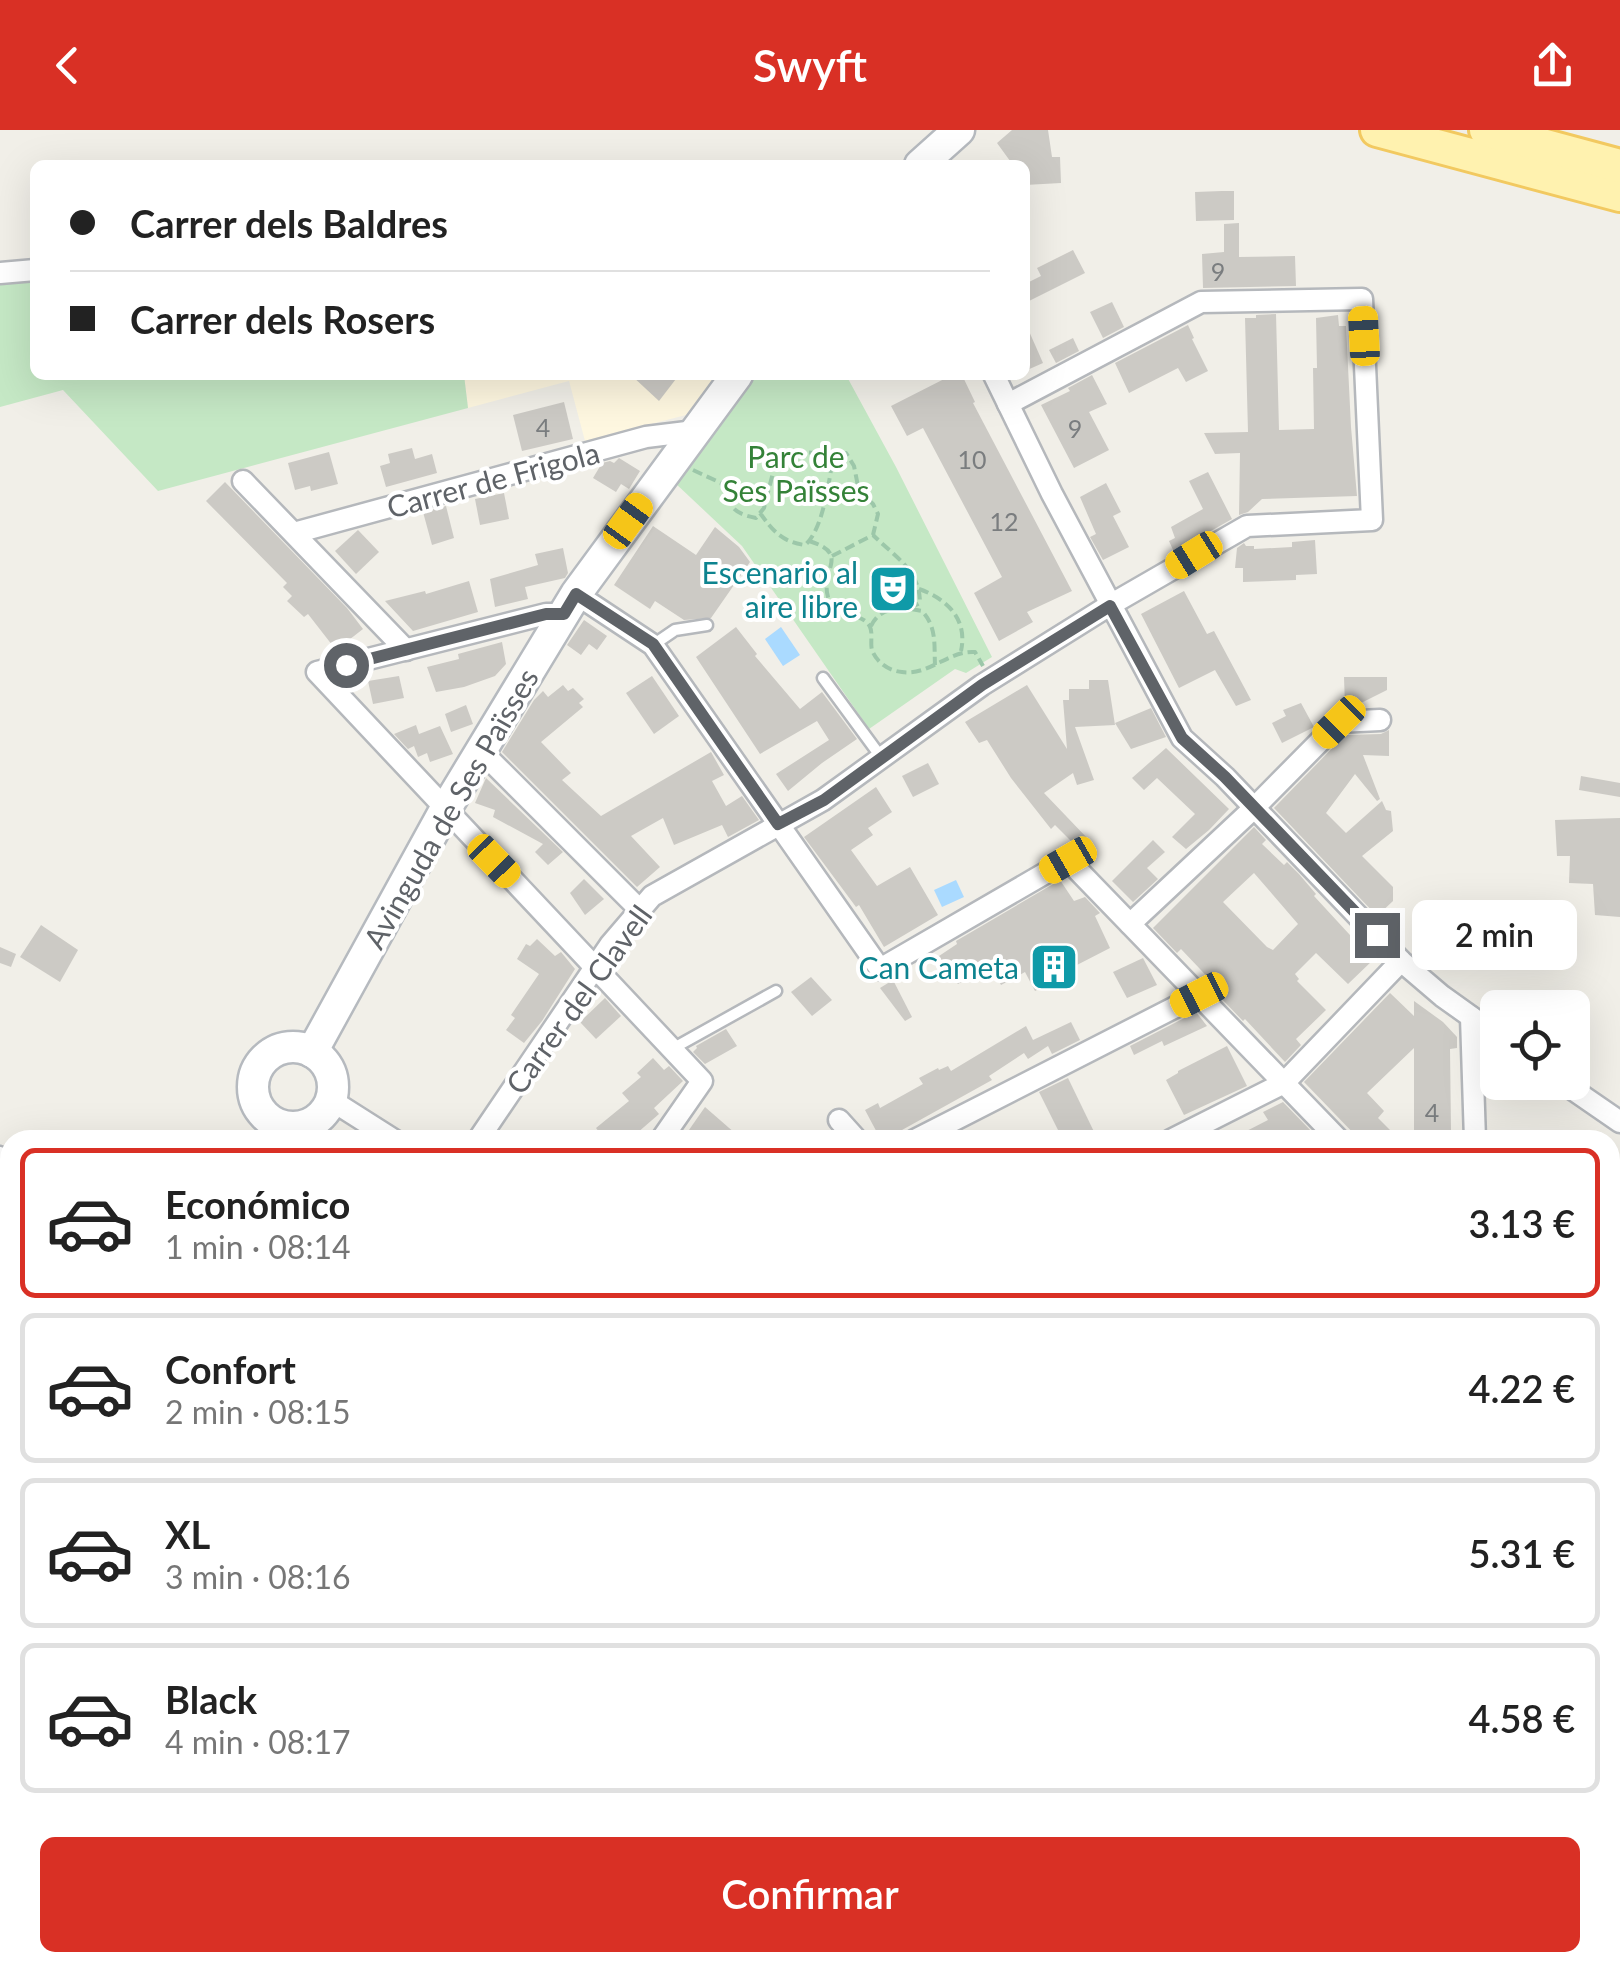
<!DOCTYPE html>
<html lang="es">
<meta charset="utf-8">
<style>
body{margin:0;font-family:Lato,sans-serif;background:#f6f6f6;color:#222;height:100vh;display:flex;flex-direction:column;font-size:38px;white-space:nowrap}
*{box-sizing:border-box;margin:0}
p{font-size:32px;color:#767676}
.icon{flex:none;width:55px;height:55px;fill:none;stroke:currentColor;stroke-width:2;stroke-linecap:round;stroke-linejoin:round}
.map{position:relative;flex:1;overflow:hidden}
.drawer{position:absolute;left:0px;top:1000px;width:1620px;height:842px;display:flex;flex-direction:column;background:#fff;border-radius:30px 30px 0 0;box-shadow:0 10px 40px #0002}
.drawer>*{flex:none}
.top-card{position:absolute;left:30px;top:30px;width:1000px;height:220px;border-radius:15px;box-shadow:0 10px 40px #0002;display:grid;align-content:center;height:220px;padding:0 40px;background:#fff}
.controls{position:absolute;left:1480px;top:860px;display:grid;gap:20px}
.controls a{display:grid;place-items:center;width:110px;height:110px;border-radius:15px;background:#fff;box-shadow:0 10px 40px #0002;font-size:50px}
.end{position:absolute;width:45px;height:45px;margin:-22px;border:12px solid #5f6368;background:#fff;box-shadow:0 0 0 5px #fff}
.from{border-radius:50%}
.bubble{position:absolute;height:70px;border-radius:15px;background:#fff;box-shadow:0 10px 40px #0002;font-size:32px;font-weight:600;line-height:70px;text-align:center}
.car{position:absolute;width:30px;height:60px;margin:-30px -15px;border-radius:12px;box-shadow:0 0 8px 2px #0007;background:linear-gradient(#f5c518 24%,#345 0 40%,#f5c518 0 76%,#345 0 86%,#f5c518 0)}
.top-card b{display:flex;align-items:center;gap:35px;height:95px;font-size:38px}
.top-card b+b{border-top:2px solid #e0e0e0}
.top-card i{width:25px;height:25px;background:#222}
ul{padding:18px 0 0;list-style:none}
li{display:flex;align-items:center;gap:30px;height:150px;margin:0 20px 15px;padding:0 20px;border:5px solid #e0e0e0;border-radius:15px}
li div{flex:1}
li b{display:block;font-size:38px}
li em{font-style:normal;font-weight:600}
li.active{border-color:#d93025}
li>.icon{width:90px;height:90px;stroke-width:1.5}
.cta{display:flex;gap:20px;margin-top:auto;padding:20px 40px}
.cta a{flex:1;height:115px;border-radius:15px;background:#d93025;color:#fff;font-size:40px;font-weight:600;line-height:115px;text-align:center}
header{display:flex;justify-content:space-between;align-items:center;height:130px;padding:0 40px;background:#d93025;color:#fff;font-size:45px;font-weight:600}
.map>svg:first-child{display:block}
.commercial{fill:#fef7e0}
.green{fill:#c5e8c5}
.water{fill:#aadaff}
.building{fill:#cccac5;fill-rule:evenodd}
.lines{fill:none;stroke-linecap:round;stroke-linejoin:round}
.service-casing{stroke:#b5b8bc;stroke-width:15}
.minor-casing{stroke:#b5b8bc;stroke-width:25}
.secondary-casing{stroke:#b6babf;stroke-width:35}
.primary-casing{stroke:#f2c960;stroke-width:38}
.path{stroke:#9cc7a9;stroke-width:4;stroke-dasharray:10 5;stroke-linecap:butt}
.service{stroke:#fff;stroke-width:10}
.minor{stroke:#fff;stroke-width:20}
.secondary{stroke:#fff;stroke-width:30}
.primary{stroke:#fff2af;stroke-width:32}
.route{stroke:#5f6368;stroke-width:12}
.labels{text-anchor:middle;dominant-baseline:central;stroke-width:8;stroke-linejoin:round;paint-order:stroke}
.number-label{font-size:25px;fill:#7a7d7f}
.park-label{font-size:30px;fill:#348238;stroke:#fff}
.street-label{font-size:30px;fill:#5f6368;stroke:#fff}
.culture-label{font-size:30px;fill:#0d838f;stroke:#fff;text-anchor:end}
</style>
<header><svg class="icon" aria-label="back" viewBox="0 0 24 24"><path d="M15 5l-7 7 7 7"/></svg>Swyft<svg class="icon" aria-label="share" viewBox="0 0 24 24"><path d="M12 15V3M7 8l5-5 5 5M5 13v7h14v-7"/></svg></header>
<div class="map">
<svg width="1620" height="1842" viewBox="0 0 1620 1842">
<rect width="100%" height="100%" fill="#f1efe8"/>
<!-- commercial -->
<polygon class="commercial" points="464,245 717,245 686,285 585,311 569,251 468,278"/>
<!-- green -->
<g class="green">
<polygon points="35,147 35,245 464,245 468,278 158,361 63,260 0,277 0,149"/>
<polygon points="754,245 846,245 896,337 992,527 966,543 955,539 869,599 742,416 674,352"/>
<polygon points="1610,1818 1620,1824 1620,1842 894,1842 896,1840 894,1832 1610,1832"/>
</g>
<!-- water -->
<g class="water">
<polygon points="781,497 800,525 783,536 765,509"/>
<polygon points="956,750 964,767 942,777 934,760"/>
</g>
<!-- building -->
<g class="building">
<polygon points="1012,0 1048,0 1052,27 1060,27 1061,53 1025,55 1025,35 1013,35 997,13"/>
<polygon points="1222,61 1234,61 1234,90 1196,91 1195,62"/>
<polygon points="1239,93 1239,127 1295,126 1296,156 1203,158 1202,124 1224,122 1224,94"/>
<polygon points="1073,120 1085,143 1025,173 1025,154 1041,146 1037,138"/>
<polygon points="1112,172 1124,197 1103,208 1090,182"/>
<polygon points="1276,184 1279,300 1314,299 1313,238 1317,238 1316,188 1338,185 1339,196 1346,196 1351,297 1357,366 1262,369 1248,382 1239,385 1240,323 1215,324 1204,303 1248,302 1245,188 1256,188 1256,185"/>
<polygon points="1025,192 1043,233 1025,241"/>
<polygon points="1188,195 1194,208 1192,209 1208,241 1186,252 1178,238 1129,263 1115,233"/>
<polygon points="1073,208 1079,221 1056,233 1049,220"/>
<polygon points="631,245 679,245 659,271"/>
<polygon points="952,245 962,245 975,272 973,273 1072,461 1027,482 1033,492 999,511 974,463 1002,447 923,298 907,306 891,276"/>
<polygon points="1092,245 1107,274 1089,282 1109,320 1074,338 1041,275 1070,261 1068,258"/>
<polygon points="564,272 573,309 522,321 513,285"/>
<polygon points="412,318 415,329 432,324 437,343 386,357 380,336 390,333 388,324"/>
<polygon points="329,322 338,354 311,361 310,356 295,360 288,333"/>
<polygon points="619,328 640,341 629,359 621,354 616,362 593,348 602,333 610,331 614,333"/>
<polygon points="1208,342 1232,389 1174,422 1169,411 1175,408 1171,397 1203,379 1189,351"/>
<polygon points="225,352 347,478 363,499 336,520 308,484 304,487 287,471 292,466 283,457 287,453 206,371"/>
<polygon points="1106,353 1121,382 1113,386 1129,417 1103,430 1090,407 1096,404 1080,367"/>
<polygon points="504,363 509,389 480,395 475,369"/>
<polygon points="446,376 454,408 432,415 423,382"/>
<polygon points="653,396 696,425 715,397 739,417 750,432 711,488 684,490 655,471 650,479 614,455"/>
<polygon points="358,400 379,422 356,444 335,421"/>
<polygon points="1315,410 1317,444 1296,445 1296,450 1243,452 1243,438 1235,438 1237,418 1244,413 1246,416 1254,416 1254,419 1292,417 1292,412"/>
<polygon points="563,418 568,443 565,448 525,457 528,469 495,477 490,449 538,435 535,424"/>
<polygon points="897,448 903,464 890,470 884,453"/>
<polygon points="469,451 478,482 413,501 385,471 425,461 426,464"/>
<polygon points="1184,461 1207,504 1214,501 1251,570 1236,576 1215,540 1179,558 1141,484"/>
<polygon points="584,490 607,506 597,520 589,514 581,525 567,515"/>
<polygon points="736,497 757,524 755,526 800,579 822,562 857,609 822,633 788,661 776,644 829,610 817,591 760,624 696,527"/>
<polygon points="502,512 506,534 495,546 464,557 436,562 427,537 459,529 458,524"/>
<polygon points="399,546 404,568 373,574 368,551"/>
<polygon points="652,546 679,586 654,604 626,563"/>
<polygon points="1344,547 1387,547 1387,560 1355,576 1345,576"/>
<polygon points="1089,550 1108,550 1115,595 1075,597 1094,650 1077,655 1073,643 1044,663 1089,710 1079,719 1055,695 1051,699 1011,648 987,610 979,613 965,592 1027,555 1067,619 1063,570 1069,570 1069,559 1089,559"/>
<polygon points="563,555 568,561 573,558 584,569 579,573 583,577 541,612 571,643 562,650 601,686 711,622 724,645 712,651 726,676 742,666 759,690 728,707 722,695 674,715 663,688 631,706 660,737 637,757 502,622 534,570 543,561 548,567"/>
<polygon points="1301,573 1314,597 1282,613 1272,593 1286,586 1283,580"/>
<polygon points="466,575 473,594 451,602 445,584"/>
<polygon points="1151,578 1166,607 1131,619 1115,593"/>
<polygon points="416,595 419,604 440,596 453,624 430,632 427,623 418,627 414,616 408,619 394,604"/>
<polygon points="1389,600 1389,626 1363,625 1380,669 1377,671 1355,644 1326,683 1346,703 1382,671 1386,680 1391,681 1393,701 1362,726 1393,757 1393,771 1377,786 1274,678 1345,605 1381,604"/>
<polygon points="1166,618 1229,679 1209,700 1186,719 1172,707 1195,684 1157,648 1144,660 1132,648"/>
<polygon points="928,633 939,654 913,667 902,646"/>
<polygon points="1581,646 1620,653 1620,667 1579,660"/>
<polygon points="486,648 563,722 548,735 535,722 543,714 493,687 495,680 475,673"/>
<polygon points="876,657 892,682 868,698 873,705 851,720 877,756 910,737 938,785 884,817 859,775 856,777 804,707"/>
<polygon points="1620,688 1620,787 1595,785 1593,754 1569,753 1570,726 1557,726 1555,690"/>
<path d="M1254,697l12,13 -4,4 22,21 3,-3 12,12 17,20 -2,2 59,64 -25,24 -32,-31 -21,21 4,5 -2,2 29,29 -30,29 5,6 -16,17 -40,-43 -2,2 -29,-30 4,-3 -37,-39 -4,4 -24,-25zM1254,743l44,51 -25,26 -6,-3 -44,-45z"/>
<polygon points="1153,710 1165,722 1147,738 1158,749 1133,772 1112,751"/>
<polygon points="584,749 604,769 585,785 570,763"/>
<polygon points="1060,750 1074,771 1085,767 1100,783 1095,786 1110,818 1075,836 1077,839 1035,861 1025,842 1001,855 991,835 958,854 936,828 957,814 956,811"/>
<polygon points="41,795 78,820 60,852 20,827"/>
<polygon points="537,809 555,826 561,822 575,839 542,891 524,913 506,900 515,888 511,885 539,844 517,829 526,814 530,816"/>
<polygon points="0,817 16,824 11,837 0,833"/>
<polygon points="1143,828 1157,855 1127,868 1113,842"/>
<polygon points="811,847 832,870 812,886 791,862"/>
<polygon points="893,850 912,887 905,891 880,858"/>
<polygon points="1390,863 1414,886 1414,871 1443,892 1457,907 1457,918 1450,919 1451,1001 1414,1002 1414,918 1367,963 1384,981 1378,988 1400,1010 1360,1010 1304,952"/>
<polygon points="605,868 621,886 596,909 580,892"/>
<polygon points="1196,882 1207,896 1164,916 1162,911 1134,925 1130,916"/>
<polygon points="1071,892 1080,910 1052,924 1048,916 1028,929 1024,923 989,946 992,950 884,1010 881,1010 865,980 878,973 880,978 923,954 919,948 938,938 939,940 948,936 951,941 1026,896 1033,910"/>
<polygon points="726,899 737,916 705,934 693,922 697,918 696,916"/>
<polygon points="1227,916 1247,956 1184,985 1166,950 1178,943 1178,941"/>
<polygon points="653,928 664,940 669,936 683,951 654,978 659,984 629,1010 591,1010 599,1002 596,998 629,971 622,963 641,947 637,943"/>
<polygon points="1068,948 1098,1010 1063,1010 1039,962"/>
<polygon points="1283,972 1313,1003 1301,1010 1229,1010 1268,990 1263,982"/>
<polygon points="705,977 736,1004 725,1010 682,1010"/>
</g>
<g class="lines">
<!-- service casing -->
<g class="service-casing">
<g id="service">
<polyline points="653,515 675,500 707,495"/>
<polyline points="823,548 881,627"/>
<polyline points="672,919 776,861"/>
<polyline points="0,1022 10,1035"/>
</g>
</g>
<!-- minor casing -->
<g class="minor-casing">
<g id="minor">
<polyline points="0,143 35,140"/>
<polyline points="994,245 1052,364 1182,608 1225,647 1401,831 1442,866 1498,906"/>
<polyline points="243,351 406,520"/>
<polyline points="294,403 646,307 695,301"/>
<polyline points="576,464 653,515 880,839 1068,730 1339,1010"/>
<polyline points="563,484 546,484 317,542 702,951 661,1010"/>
<polyline points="481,621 640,780"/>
<polyline points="1130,794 1254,678 1339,592 1380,590"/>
<polyline points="1471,887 1475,1010"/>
<polyline points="1562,952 1620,992"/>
<polyline points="331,970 394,1010"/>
<polyline points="839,990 857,1010"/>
<polyline points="478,1010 610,815 652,766 823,670 982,555 1110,475 1247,396 1372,390 1362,169 1201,172 1008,274"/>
<polyline points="915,1010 1199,865"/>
<polyline points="1171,1010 1284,953 1401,831"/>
<polyline points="1610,1554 1620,1555"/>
</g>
</g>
<!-- secondary casing -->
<g class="secondary-casing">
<g id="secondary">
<polyline points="920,35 959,0"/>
<circle cx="293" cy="957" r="40"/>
<polyline points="312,922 445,680 576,464 737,245"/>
<polyline points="0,1382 10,1369"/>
</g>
</g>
<!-- primary casing -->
<g class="primary-casing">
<g id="primary">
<polyline points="1377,0 1620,65"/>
<polyline points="1486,0 1620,36"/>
</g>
</g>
<!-- path -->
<g class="path">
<path d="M693,340l28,13c10,22 9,30 35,35l8,-10 12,-47c19,-12 36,-10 57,-3 -4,23 -10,72 -28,87 -23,-3 -32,-14 -45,-32"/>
<path d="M809,411c42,13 11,28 19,56 7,23 35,14 42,30 3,6 0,16 2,23 4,12 17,21 30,22 27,4 47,-22 73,-20l8,14"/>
<polyline points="832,426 873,405 878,384 873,374 859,361 854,336 846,323 833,328"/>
<path d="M919,459c28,10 49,30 42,62"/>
<path d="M911,479l11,2c15,16 12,34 13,54"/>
<path d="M871,496c12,-24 31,-12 49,-23 0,-33 -26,-47 -47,-68"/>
<polyline points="1610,1714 1620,1677"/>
<polyline points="618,1832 632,1842"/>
<polyline points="999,1832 1000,1842"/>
<polyline points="1580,1832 1583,1842"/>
<polyline points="941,1842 949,1832"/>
<polyline points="1177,1842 1193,1832"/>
</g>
<!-- service -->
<use href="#service" class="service"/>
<!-- minor -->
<use href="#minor" class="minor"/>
<!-- secondary -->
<use href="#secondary" class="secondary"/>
<!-- primary -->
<use href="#primary" class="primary"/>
</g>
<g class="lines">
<!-- route -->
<polyline class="route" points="346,535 546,484 564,484 576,464 653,514 778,694 824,670 982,555 1110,476 1182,608 1225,647 1377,805"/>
</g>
<!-- icons -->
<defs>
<g id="theatre-square" transform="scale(2.5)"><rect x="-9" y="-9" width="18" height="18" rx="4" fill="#0f9aa8" stroke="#fff"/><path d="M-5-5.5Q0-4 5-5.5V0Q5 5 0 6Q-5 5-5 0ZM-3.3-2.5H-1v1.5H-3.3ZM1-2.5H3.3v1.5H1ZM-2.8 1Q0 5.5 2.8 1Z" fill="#fff"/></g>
<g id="building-square" transform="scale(2.5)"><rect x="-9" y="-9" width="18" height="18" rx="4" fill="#0f9aa8" stroke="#fff"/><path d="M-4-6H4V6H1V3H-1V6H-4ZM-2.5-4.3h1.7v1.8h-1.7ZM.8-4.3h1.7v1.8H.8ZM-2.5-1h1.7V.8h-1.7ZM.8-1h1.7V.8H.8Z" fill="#fff"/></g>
</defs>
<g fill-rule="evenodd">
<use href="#theatre-square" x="893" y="459"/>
<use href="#building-square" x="1054" y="837"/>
</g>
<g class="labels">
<!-- number labels -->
<g class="number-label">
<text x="1218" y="141">9</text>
<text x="543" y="297">4</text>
<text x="1075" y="298">9</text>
<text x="972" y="329">10</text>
<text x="1004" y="391">12</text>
<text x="1432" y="982">4</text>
</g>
<!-- park labels -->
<g class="park-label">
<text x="796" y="326">Parc de<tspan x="796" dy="34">Ses Païsses</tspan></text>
</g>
<!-- street labels -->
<g class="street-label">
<text transform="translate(493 349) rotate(-15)">Carrer de Frigola</text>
<text transform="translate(450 678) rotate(-60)">Avinguda de Ses Païsses</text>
<text transform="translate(578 869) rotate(-54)">Carrer del Clavell</text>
</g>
<!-- culture labels -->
<g class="culture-label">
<text x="858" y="442">Escenario al<tspan x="858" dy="34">aire libre</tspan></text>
<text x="1019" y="837">Can Cameta</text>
</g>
</g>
</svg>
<div class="controls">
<a><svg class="icon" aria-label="locate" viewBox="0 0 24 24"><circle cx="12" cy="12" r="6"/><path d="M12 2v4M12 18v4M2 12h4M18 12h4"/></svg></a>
</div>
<i class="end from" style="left:346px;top:535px"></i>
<i class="end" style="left:1377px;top:805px"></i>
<div class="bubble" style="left:1412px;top:770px;width:165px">2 min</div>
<i class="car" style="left:1364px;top:206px;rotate:357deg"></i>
<i class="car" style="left:628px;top:391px;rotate:36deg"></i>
<i class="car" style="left:1194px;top:425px;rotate:238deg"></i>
<i class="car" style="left:1339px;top:592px;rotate:225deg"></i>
<i class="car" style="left:1068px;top:730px;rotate:240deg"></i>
<i class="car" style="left:494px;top:731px;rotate:136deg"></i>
<i class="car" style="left:1199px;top:865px;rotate:243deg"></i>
<div class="top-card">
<b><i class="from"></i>Carrer dels Baldres</b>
<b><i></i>Carrer dels Rosers</b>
</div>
<section class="drawer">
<ul>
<li class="active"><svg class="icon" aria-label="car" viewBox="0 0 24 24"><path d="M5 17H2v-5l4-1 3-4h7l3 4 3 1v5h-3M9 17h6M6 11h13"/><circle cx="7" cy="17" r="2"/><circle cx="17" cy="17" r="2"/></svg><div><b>Económico</b><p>1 min · 08:14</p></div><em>3.13 €</em></li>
<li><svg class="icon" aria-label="car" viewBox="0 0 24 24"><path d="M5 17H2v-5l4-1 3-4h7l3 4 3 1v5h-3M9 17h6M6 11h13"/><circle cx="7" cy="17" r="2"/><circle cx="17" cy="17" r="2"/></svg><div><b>Confort</b><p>2 min · 08:15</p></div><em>4.22 €</em></li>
<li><svg class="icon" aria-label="car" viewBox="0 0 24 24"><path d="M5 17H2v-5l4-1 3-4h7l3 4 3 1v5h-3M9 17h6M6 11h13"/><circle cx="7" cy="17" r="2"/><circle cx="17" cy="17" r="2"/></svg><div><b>XL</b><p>3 min · 08:16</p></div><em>5.31 €</em></li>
<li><svg class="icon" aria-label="car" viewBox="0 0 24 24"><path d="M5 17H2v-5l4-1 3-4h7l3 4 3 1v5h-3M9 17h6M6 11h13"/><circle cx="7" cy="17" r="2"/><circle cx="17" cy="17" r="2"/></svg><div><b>Black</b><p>4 min · 08:17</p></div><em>4.58 €</em></li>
</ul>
<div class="cta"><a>Confirmar</a></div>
</section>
</div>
